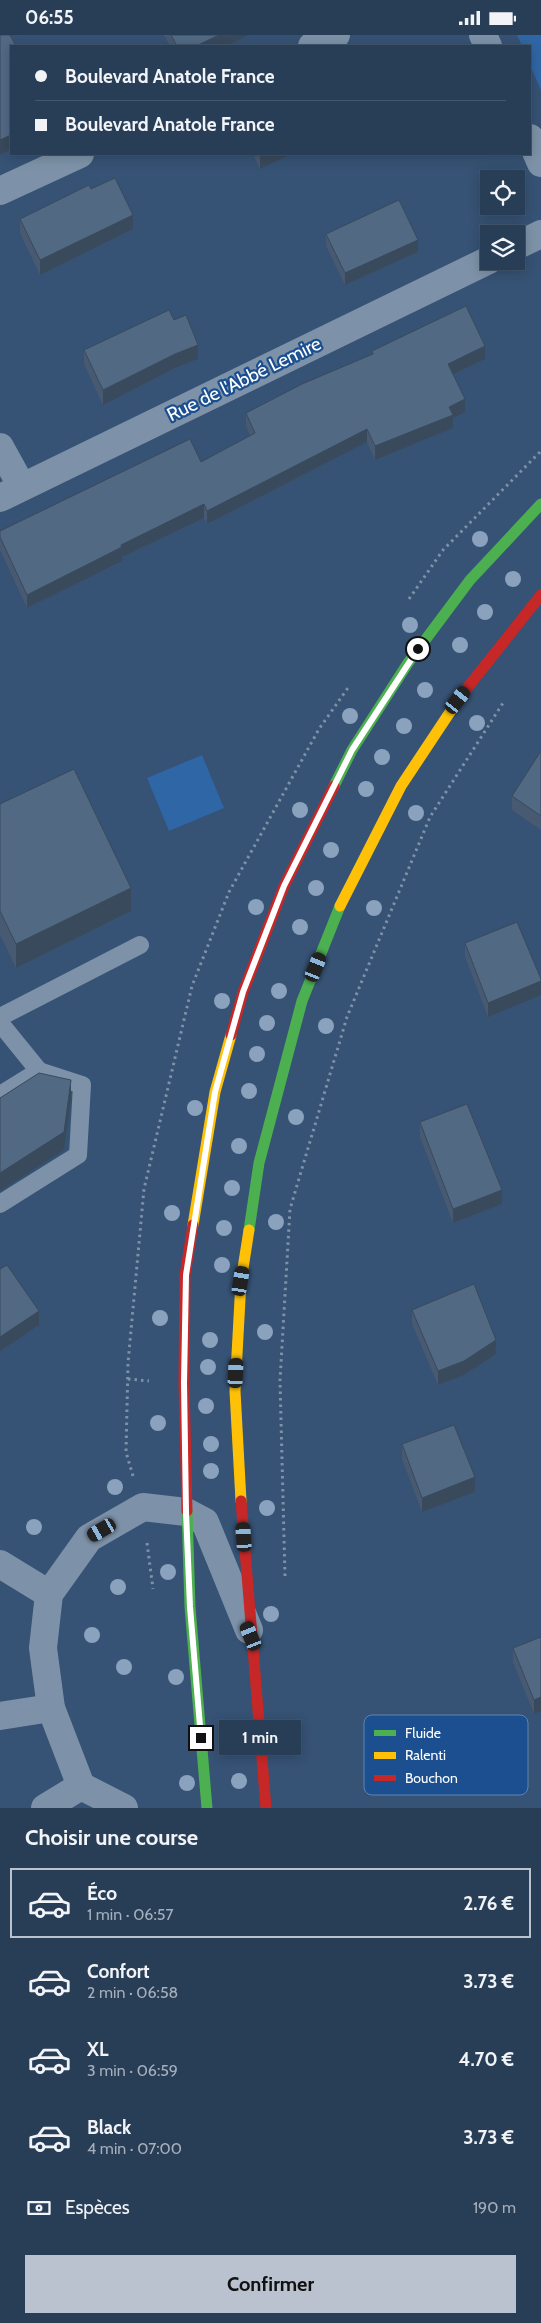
<!DOCTYPE html>
<html lang="fr">
<meta charset="utf-8">
<style>
body{margin:0;font-family:Cabin,sans-serif;background:#30455d;color:#f1f3f6;height:100vh;display:flex;flex-direction:column;font-size:19px;white-space:nowrap}
*{box-sizing:border-box;margin:0}
p{font-size:16px;color:#a5aeba}
.icon{flex:none;width:28px;height:28px;fill:none;stroke:currentColor;stroke-width:2;stroke-linecap:round;stroke-linejoin:round}
.map{position:relative;height:1773px;overflow:hidden}
.sheet{display:flex;flex-direction:column;background:#283e57;flex:1}
.sheet>*{flex:none}
.guide{position:absolute;left:10px;top:10px;width:521px;height:110px;border-radius:0px;box-shadow:0 2px 12px #0003,0 0 0 1px #44576d;display:grid;align-content:center;height:110px;padding:0 25px;background:#283e57}
.controls{position:absolute;left:480px;top:135px;display:grid;gap:10px}
.controls a{display:grid;place-items:center;width:45px;height:45px;border-radius:0px;background:#283e57;box-shadow:0 2px 12px #0003,0 0 0 1px #44576d;font-size:25px}
.end{position:absolute;width:22px;height:22px;margin:-11px;border:6px solid #fff;background:#111;box-shadow:0 0 0 2px #111}
.from{border-radius:50%}
.bubble{position:absolute;height:35px;border-radius:0px;background:#283e57;box-shadow:0 2px 12px #0003,0 0 0 1px #44576d;font-size:16px;font-weight:700;line-height:35px;text-align:center}
.car{position:absolute;width:15px;height:30px;margin:-15px -8px;border-radius:6px;box-shadow:0 0 4px 1px #0007;background:linear-gradient(#222 24%,#8ab4d8 0 40%,#222 0 76%,#8ab4d8 0 86%,#222 0)}
.guide b{display:flex;align-items:center;gap:18px;height:48px;font-size:19px}
.guide b+b{border-top:1px solid #44576d}
.guide i{width:12px;height:12px;background:#f1f3f6}
ul{padding:0;list-style:none}
li{display:flex;align-items:center;gap:15px;height:70px;margin:0 10px 8px;padding:0 15px;border:2px solid transparent;border-radius:0px}
li div{flex:1}
li b{display:block;font-size:19px}
li em{font-style:normal;font-weight:700}
li.on{border-color:#b9c2ce}
li>.icon{width:45px;height:45px;stroke-width:1.5}
h2{padding:0 25px;font-size:22px;line-height:60px}
.pay{display:flex;align-items:center;gap:12px;height:55px;padding:0 25px;font-size:19px}
.pay p{margin-inline-start:auto}
.button{display:flex;gap:10px;margin-top:auto;padding:10px 25px}
.button a{flex:1;height:58px;border-radius:0px;background:#b9c2ce;color:#111;font-size:20px;font-weight:700;line-height:58px;text-align:center}
.status{display:flex;justify-content:space-between;align-items:center;height:35px;padding:0 25px;background:#283e57;direction:ltr}
.status svg{height:14px;fill:currentColor}
.map>svg:first-child{display:block}
.green{fill:#2f66a5}
.lines{fill:none;stroke-linecap:round;stroke-linejoin:round}
.path{stroke:#7d92a8;stroke-width:3;stroke-dasharray:2.5 4;stroke-linecap:butt}
.lane{stroke:#7d92a8;stroke-width:18}
.street{stroke:#7d92a8;stroke-width:28}
.fast{stroke:#4caf50;stroke-width:11}
.slow{stroke:#ffc107;stroke-width:11}
.jam{stroke:#c62828;stroke-width:11}
.tree{fill:#8aa2be}
.wall{fill:#475a72}
.shaded-wall{fill:#394a5c}
.building{fill:#526984;stroke:#394a5c}
.route{stroke:#fff;stroke-width:6}
.labels{text-anchor:middle;dominant-baseline:central;stroke-width:4.5;stroke-linejoin:round;paint-order:stroke}
.street-label{font-size:19px;fill:#fff;stroke:#1b4f8f}
.key{fill:#1b4f8f;stroke:#5f84b1;stroke-width:1}
.key-label{font-size:14px;fill:#fff}
</style>
<div class="status"><b>06:55</b><svg viewBox="0 0 49 12"><path d="M0 12V9h3v3zM5 12V6h3v6zM10 12V3h3v9zM15 12V0h3v12zM26 1h20v11H26zM47 4h2v5h-2z"/></svg></div>
<div class="map">
<svg width="541" height="1773" viewBox="0 0 541 1773">
<rect width="100%" height="100%" fill="#365274"/>
<!-- green -->
<g class="green">
<polygon points="517,0 541,0 541,55 530,30 530,11 522,11"/>
<polygon points="202,720 224,773 169,796 147,743"/>
</g>
<g class="lines">
<!-- path -->
<g class="path">
<polyline points="409,564 443,515 541,416"/>
<polyline points="128,1344 149,1346"/>
<polyline points="133,1441 126,1417 128,1328 144,1154 192,951 229,857 319,694 350,650"/>
<polyline points="147,1508 153,1554"/>
<polyline points="285,1541 280,1346 290,1174 347,982 430,782 503,668"/>
</g>
<!-- lane -->
<g class="lane">
<polyline points="0,982 140,910"/>
<polyline points="0,988 39,1036 0,1060"/>
<polyline points="0,1169 78,1120 82,1050 39,1036"/>
</g>
<!-- street -->
<g class="street">
<polyline points="483,0 488,11"/>
<polyline points="312,11 336,0"/>
<polyline points="530,103 541,128"/>
<polyline points="0,156 80,119"/>
<polyline points="516,211 541,199"/>
<polyline points="0,412 22,452"/>
<polyline points="0,463 489,225"/>
<polyline points="0,1529 49,1559"/>
<polyline points="0,1681 51,1673"/>
<polyline points="45,1773 81,1751"/>
<polyline points="124,1773 81,1751 51,1673 43,1613 49,1559 89,1503 143,1472 186,1477 205,1487 249,1595"/>
</g>
<!-- fast -->
<g class="fast">
<polyline points="334,751 352,715 408,628 470,545 541,469"/>
<polyline points="249,1195 259,1128 302,966 340,871"/>
<polyline points="187,1476 190,1572 207,1773"/>
</g>
<!-- slow -->
<g class="slow">
<polyline points="340,871 401,751 460,662"/>
<polyline points="193,1190 215,1057 231,1000"/>
<polyline points="241,1466 235,1356 241,1246 249,1195"/>
</g>
<!-- jam -->
<g class="jam">
<polyline points="460,662 541,560"/>
<polyline points="231,1000 243,957 284,851 334,751"/>
<polyline points="241,1466 266,1773"/>
<polyline points="187,1476 184,1348 185,1240 193,1190"/>
</g>
</g>
<!-- trees -->
<g class="tree">
<circle cx="480" cy="504" r="8"/>
<circle cx="513" cy="544" r="8"/>
<circle cx="485" cy="577" r="8"/>
<circle cx="410" cy="590" r="8"/>
<circle cx="460" cy="610" r="8"/>
<circle cx="425" cy="655" r="8"/>
<circle cx="350" cy="681" r="8"/>
<circle cx="477" cy="688" r="8"/>
<circle cx="404" cy="691" r="8"/>
<circle cx="382" cy="722" r="8"/>
<circle cx="366" cy="754" r="8"/>
<circle cx="300" cy="775" r="8"/>
<circle cx="416" cy="778" r="8"/>
<circle cx="331" cy="815" r="8"/>
<circle cx="316" cy="853" r="8"/>
<circle cx="256" cy="872" r="8"/>
<circle cx="374" cy="873" r="8"/>
<circle cx="300" cy="892" r="8"/>
<circle cx="279" cy="956" r="8"/>
<circle cx="222" cy="966" r="8"/>
<circle cx="267" cy="988" r="8"/>
<circle cx="326" cy="991" r="8"/>
<circle cx="257" cy="1019" r="8"/>
<circle cx="249" cy="1056" r="8"/>
<circle cx="195" cy="1073" r="8"/>
<circle cx="296" cy="1082" r="8"/>
<circle cx="239" cy="1111" r="8"/>
<circle cx="232" cy="1153" r="8"/>
<circle cx="172" cy="1178" r="8"/>
<circle cx="276" cy="1187" r="8"/>
<circle cx="224" cy="1193" r="8"/>
<circle cx="222" cy="1230" r="8"/>
<circle cx="160" cy="1283" r="8"/>
<circle cx="265" cy="1297" r="8"/>
<circle cx="210" cy="1305" r="8"/>
<circle cx="208" cy="1332" r="8"/>
<circle cx="206" cy="1371" r="8"/>
<circle cx="158" cy="1388" r="8"/>
<circle cx="211" cy="1409" r="8"/>
<circle cx="211" cy="1436" r="8"/>
<circle cx="115" cy="1452" r="8"/>
<circle cx="267" cy="1473" r="8"/>
<circle cx="34" cy="1492" r="8"/>
<circle cx="168" cy="1537" r="8"/>
<circle cx="118" cy="1552" r="8"/>
<circle cx="271" cy="1579" r="8"/>
<circle cx="92" cy="1600" r="8"/>
<circle cx="124" cy="1632" r="8"/>
<circle cx="176" cy="1642" r="8"/>
<circle cx="288" cy="1696" r="8"/>
<circle cx="239" cy="1746" r="8"/>
<circle cx="187" cy="1748" r="8"/>
</g>
<!-- wall -->
<g class="wall">
<polygon points="164,0 249,0 226,11 170,11"/>
<polygon points="253,119 292,119 260,134"/>
<polygon points="91,154 133,194 40,240 20,198 20,184"/>
<polygon points="326,199 418,217 345,250 326,211"/>
<polygon points="174,285 198,324 175,333 103,370 84,329 84,315"/>
<polygon points="372,316 485,324 453,340 465,377 453,383 453,393 375,425 367,407 207,489 204,483 122,522 122,526 27,573 0,515 0,496 201,427 250,401 246,391 246,378 372,320"/>
<polygon points="541,716 541,795 512,775 512,761"/>
<polygon points="0,769 131,876 16,933 0,900"/>
<polygon points="465,908 541,944 488,982 465,922"/>
<polygon points="420,1087 502,1169 453,1188 420,1102"/>
<polygon points="412,1275 496,1319 464,1340 438,1350 412,1289"/>
<polygon points="402,1409 475,1457 422,1477 402,1424"/>
<polygon points="541,1602 541,1676 534,1679 513,1627 513,1613"/>
</g>
<!-- shaded-wall -->
<g class="shaded-wall">
<polygon points="219,0 249,0 226,11 196,11"/>
<polygon points="11,100 11,114 0,120 0,105"/>
<polygon points="263,119 292,119 260,134 260,120"/>
<polygon points="133,180 133,194 40,240 40,225"/>
<polygon points="418,205 418,217 345,250 345,238"/>
<polygon points="198,310 198,324 175,333 103,370 103,355 175,319"/>
<polygon points="485,311 485,324 448,342 448,329"/>
<polygon points="465,364 465,377 453,383 453,393 375,425 375,411 449,372"/>
<polygon points="367,394 367,407 207,489 207,476"/>
<polygon points="204,469 204,483 122,522 122,526 27,573 27,560 121,510"/>
<polygon points="131,853 131,876 16,933 16,909"/>
<polygon points="541,946 541,960 488,982 488,968"/>
<polygon points="71,1045 71,1063 64,1115 0,1156 0,1138"/>
<polygon points="502,1155 502,1169 453,1188 453,1174"/>
<polygon points="39,1276 39,1290 0,1316 0,1302"/>
<polygon points="496,1305 496,1319 464,1340 438,1350 438,1336"/>
<polygon points="475,1442 475,1457 422,1477 422,1463"/>
<polygon points="541,1662 541,1676 534,1679 534,1665"/>
</g>
<!-- building -->
<g class="building">
<polygon points="0,0 10,0 16,11 11,11 11,100 0,105"/>
<polygon points="171,0 219,0 196,11 177,11"/>
<polygon points="115,143 133,180 40,225 20,184 89,150 91,154"/>
<polygon points="399,165 418,205 345,238 326,199"/>
<polygon points="466,271 485,311 448,329 465,364 449,372 453,380 375,411 367,394 207,476 204,469 121,510 122,512 27,560 0,502 0,496 190,404 201,427 255,398 246,378 302,349 373,319 372,316"/>
<polygon points="169,275 174,285 186,280 198,310 175,319 103,355 84,315"/>
<polygon points="541,716 541,781 512,761"/>
<polygon points="74,734 131,853 16,909 0,876 0,769"/>
<polygon points="517,887 541,944 541,946 488,968 465,908"/>
<polygon points="39,1038 71,1045 64,1097 0,1138 0,1063"/>
<polygon points="467,1069 502,1155 453,1174 420,1087"/>
<polygon points="7,1230 39,1276 0,1302 0,1234"/>
<polygon points="474,1249 496,1305 464,1326 438,1336 412,1275"/>
<polygon points="454,1390 475,1442 422,1463 402,1409"/>
<polygon points="541,1602 541,1662 534,1665 513,1613"/>
</g>
<g class="lines">
<!-- route -->
<polyline class="route" points="201,1703 190,1572 186,1477 184,1348 186,1240 215,1057 243,957 284,851 352,715 418,614"/>
</g>
<g class="labels">
<!-- street labels -->
<g class="street-label">
<text transform="translate(244 344) rotate(-26)">Rue de l'Abbé Lemire</text>
</g>
</g>
<!-- legend -->
<rect x="364" y="1680" width="164" height="80" rx="8" class="key"/>
<rect x="374" y="1695" width="22" height="6" fill="#4caf50"/>
<rect x="374" y="1717" width="22" height="7" fill="#ffc107"/>
<rect x="374" y="1740" width="22" height="6" fill="#c62828"/>
<g class="key-label">
<text x="405" y="1703">Fluide</text>
<text x="405" y="1725">Ralenti</text>
<text x="405" y="1748">Bouchon</text>
</g>
</svg>
<div class="controls">
<a><svg class="icon" aria-label="locate" viewBox="0 0 24 24"><circle cx="12" cy="12" r="6"/><path d="M12 2v4M12 18v4M2 12h4M18 12h4"/></svg></a>
<a><svg class="icon" aria-label="layers" viewBox="0 0 24 24"><path d="M12 4l9 5-9 5-9-5zM3 14l9 5 9-5"/></svg></a>
</div>
<i class="end from" style="left:418px;top:614px"></i>
<i class="end" style="left:201px;top:1703px"></i>
<div class="bubble" style="left:219px;top:1685px;width:82px">1 min</div>
<i class="car" style="left:458px;top:665px;rotate:38deg"></i>
<i class="car" style="left:316px;top:932px;rotate:22deg"></i>
<i class="car" style="left:241px;top:1246px;rotate:9deg"></i>
<i class="car" style="left:236px;top:1338px;rotate:3deg"></i>
<i class="car" style="left:102px;top:1495px;rotate:240deg"></i>
<i class="car" style="left:244px;top:1502px;rotate:356deg"></i>
<i class="car" style="left:251px;top:1601px;rotate:338deg"></i>
<div class="guide">
<b><i class="from"></i>Boulevard Anatole France</b>
<b><i></i>Boulevard Anatole France</b>
</div>
</div>
<section class="sheet">
<h2>Choisir une course</h2>
<ul>
<li class="on"><svg class="icon" aria-label="car" viewBox="0 0 24 24"><path d="M5 17H2v-5l4-1 3-4h7l3 4 3 1v5h-3M9 17h6M6 11h13"/><circle cx="7" cy="17" r="2"/><circle cx="17" cy="17" r="2"/></svg><div><b>Éco</b><p>1 min · 06:57</p></div><em>2.76 €</em></li>
<li><svg class="icon" aria-label="car" viewBox="0 0 24 24"><path d="M5 17H2v-5l4-1 3-4h7l3 4 3 1v5h-3M9 17h6M6 11h13"/><circle cx="7" cy="17" r="2"/><circle cx="17" cy="17" r="2"/></svg><div><b>Confort</b><p>2 min · 06:58</p></div><em>3.73 €</em></li>
<li><svg class="icon" aria-label="car" viewBox="0 0 24 24"><path d="M5 17H2v-5l4-1 3-4h7l3 4 3 1v5h-3M9 17h6M6 11h13"/><circle cx="7" cy="17" r="2"/><circle cx="17" cy="17" r="2"/></svg><div><b>XL</b><p>3 min · 06:59</p></div><em>4.70 €</em></li>
<li><svg class="icon" aria-label="car" viewBox="0 0 24 24"><path d="M5 17H2v-5l4-1 3-4h7l3 4 3 1v5h-3M9 17h6M6 11h13"/><circle cx="7" cy="17" r="2"/><circle cx="17" cy="17" r="2"/></svg><div><b>Black</b><p>4 min · 07:00</p></div><em>3.73 €</em></li>
</ul>
<div class="pay"><svg class="icon" aria-label="cash" viewBox="0 0 24 24"><path d="M3 7h18v10H3z"/><circle cx="12" cy="12" r="2"/></svg>Espèces<p>190 m</p></div>
<div class="button"><a>Confirmer</a></div>
</section>
